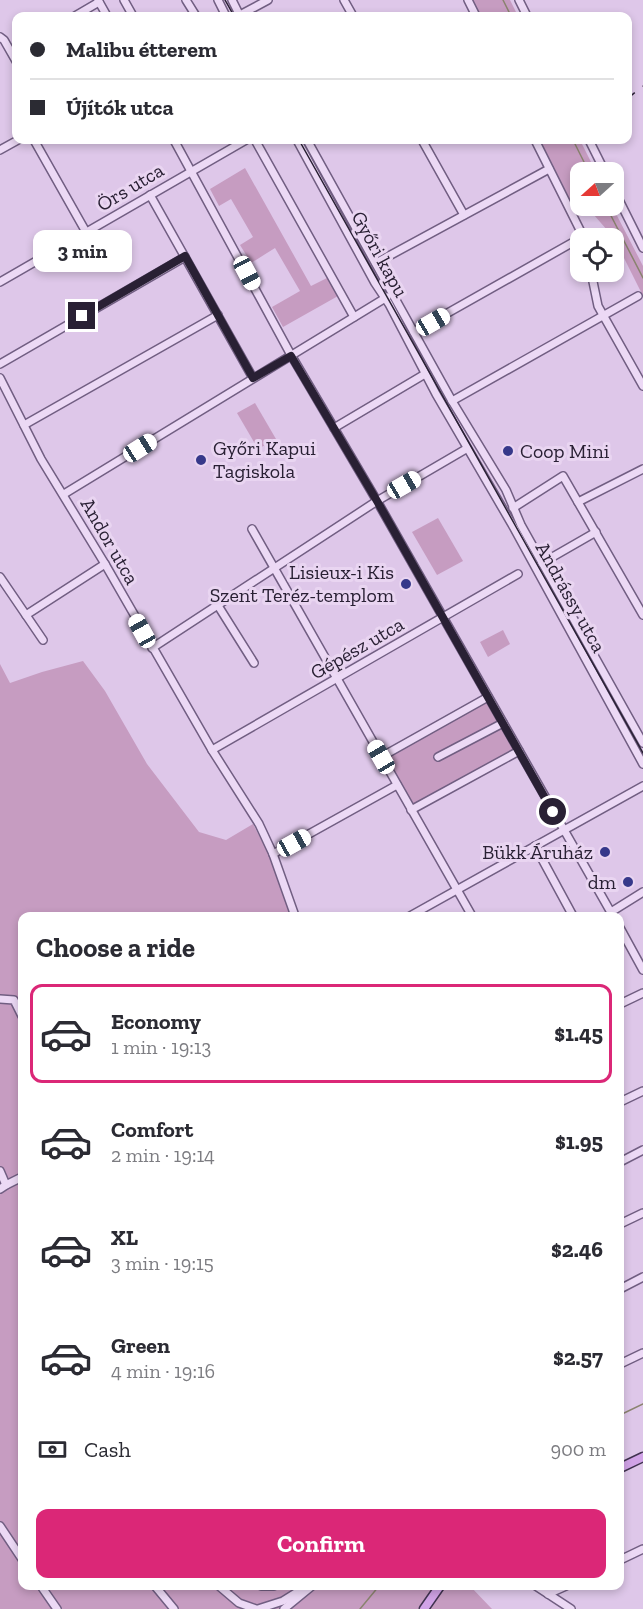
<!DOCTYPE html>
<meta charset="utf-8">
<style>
body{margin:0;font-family:"Zilla Slab",serif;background:#f2f2f3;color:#2b2b33;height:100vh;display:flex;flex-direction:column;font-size:22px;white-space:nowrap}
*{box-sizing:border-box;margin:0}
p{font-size:20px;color:#7c7c81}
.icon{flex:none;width:33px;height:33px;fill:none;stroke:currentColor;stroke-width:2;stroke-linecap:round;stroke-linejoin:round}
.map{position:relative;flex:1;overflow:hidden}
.drawer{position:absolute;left:18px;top:912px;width:606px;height:678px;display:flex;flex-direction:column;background:#fff;border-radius:12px;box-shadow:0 3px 9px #0003}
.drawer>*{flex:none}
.hud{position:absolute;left:12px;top:12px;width:620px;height:132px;border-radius:12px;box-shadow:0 3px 9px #0003;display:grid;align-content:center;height:132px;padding:0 18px;background:#fff}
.needle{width:39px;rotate:249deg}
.controls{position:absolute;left:570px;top:162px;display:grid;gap:12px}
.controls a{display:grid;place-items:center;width:54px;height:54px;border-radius:12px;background:#fff;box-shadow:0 3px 9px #0003;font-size:30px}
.end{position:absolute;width:27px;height:27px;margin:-14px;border:8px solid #292034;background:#fff;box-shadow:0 0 0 3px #fff}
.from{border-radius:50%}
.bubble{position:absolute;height:42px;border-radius:12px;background:#fff;box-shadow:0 3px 9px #0003;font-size:20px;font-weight:800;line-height:42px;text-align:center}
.car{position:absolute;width:18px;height:36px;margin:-18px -9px;border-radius:8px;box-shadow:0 0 4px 2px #0007;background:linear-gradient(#fff 24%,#345 0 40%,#fff 0 76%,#345 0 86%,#fff 0)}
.hud b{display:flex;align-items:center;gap:21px;height:57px;font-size:22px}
.hud b+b{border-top:2px solid #e1e1e2}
.hud i{width:15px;height:15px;background:#2b2b33}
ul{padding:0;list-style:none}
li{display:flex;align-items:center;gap:18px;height:99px;margin:0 12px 9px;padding:0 6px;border:3px solid transparent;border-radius:12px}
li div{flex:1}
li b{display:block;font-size:22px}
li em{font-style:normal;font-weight:800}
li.current{border-color:#db2777}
li>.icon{width:54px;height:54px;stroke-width:1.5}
h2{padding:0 18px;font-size:27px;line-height:72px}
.pay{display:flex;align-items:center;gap:15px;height:66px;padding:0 18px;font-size:22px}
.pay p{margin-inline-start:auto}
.button{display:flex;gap:12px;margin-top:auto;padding:12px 18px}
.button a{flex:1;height:69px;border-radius:12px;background:#db2777;color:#fff;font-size:24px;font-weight:800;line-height:69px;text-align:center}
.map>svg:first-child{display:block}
.green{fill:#c69cc1}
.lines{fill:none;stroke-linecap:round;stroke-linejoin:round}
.stream{stroke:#8a836f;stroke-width:1.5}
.minor-casing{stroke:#715e82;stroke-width:10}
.major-casing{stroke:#403250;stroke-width:11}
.minor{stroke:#ecd9f5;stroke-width:7}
.major{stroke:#d1a3e7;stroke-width:8}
.tram{stroke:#292034;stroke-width:1.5}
.rail{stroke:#292034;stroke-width:1.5;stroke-dasharray:10 10;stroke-linecap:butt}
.route{stroke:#292034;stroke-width:8}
.poi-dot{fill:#36388a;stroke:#e9d5f1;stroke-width:2}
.labels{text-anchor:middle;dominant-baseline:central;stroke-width:6;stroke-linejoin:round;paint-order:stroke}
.street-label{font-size:20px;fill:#292034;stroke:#e9d5f1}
.poi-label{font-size:20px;fill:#292034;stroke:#e9d5f1;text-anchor:end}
</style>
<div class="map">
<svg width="643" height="1609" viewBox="0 0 643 1609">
<rect width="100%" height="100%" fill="#dec7e9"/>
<!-- green -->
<g class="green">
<polygon points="470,0 510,0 518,16 478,16"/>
<polygon points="538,140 580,140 596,172 580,172 580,206 612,206 643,266 643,296 614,238 594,215 584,214 577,217"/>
<polygon points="245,168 311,286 327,278 338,296 283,327 272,307 300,291 275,248 251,263 240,245 253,237 231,199 219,206 210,189"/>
<polygon points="255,403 276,439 258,449 237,413"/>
<polygon points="438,518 463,561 437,575 412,532"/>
<polygon points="503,630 510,644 488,657 480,642"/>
<polygon points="83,661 105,691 147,764 199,832 226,840 253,824 270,856 291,916 22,916 22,1586 470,1586 492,1609 0,1609 0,664 10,683 42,672"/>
<polygon points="491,694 523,749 412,806 382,751"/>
</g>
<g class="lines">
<!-- stream -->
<g class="stream">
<polyline points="503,0 511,16"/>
<polyline points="573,140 589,172"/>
<polyline points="606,206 643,278"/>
<polyline points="620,1415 643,1404"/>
<polyline points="360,1609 379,1586"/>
</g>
<!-- minor casing -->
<g class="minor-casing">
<g id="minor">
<polyline points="98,0 107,16"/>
<polyline points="124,0 133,16"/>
<polyline points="186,0 196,16"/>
<polyline points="218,0 226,16"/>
<polyline points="232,0 240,16"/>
<polyline points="344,0 353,16"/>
<polyline points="468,0 476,16"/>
<polyline points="519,0 527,16"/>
<polyline points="75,16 99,2"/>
<polyline points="238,16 268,0"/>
<polyline points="0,37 4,40 16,61"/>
<polyline points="34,140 86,232"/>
<polyline points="174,140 291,355 377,501 613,916"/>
<polyline points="255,140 354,317"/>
<polyline points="297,140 375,283 389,304 436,394 514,528 643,764"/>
<polyline points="307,140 452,401 506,490 521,525 643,743"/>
<polyline points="422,140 464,215"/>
<polyline points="535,140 584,238"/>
<polyline points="589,140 605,172"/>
<polyline points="0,150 18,140"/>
<polyline points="614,190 643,248"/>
<polyline points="150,195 253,378"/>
<polyline points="376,263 549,169"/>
<polyline points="591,272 598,306 643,386"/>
<polyline points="0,282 246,140"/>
<polyline points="414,332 584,236"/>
<polyline points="0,364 185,257"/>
<polyline points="0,378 41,459 105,564 212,750 259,824 273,854 295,916"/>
<polyline points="452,401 638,296"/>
<polyline points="24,425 218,315"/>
<polyline points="334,428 425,374"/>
<polyline points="64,494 387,297"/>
<polyline points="578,502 643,469"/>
<polyline points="513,508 563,476 643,615"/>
<polyline points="252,529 472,916"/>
<polyline points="542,563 596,532"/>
<polyline points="0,577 43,640"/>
<polyline points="217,604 254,663"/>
<polyline points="26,615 105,564"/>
<polyline points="152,648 377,501 466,449"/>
<polyline points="212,750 518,574"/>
<polyline points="381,757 488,697"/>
<polyline points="438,757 503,723"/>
<polyline points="411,810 519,751"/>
<polyline points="535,846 573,916"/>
<polyline points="273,854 397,785"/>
<polyline points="611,912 643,892"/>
<polyline points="410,916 643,786"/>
<polyline points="620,928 643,970"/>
<polyline points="0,999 14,1000 22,1016"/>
<polyline points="620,1004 643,993"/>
<polyline points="620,1102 643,1091"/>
<polyline points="620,1162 643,1150"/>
<polyline points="0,1171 6,1185"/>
<polyline points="0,1189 6,1185 22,1177"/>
<polyline points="620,1224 643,1213"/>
<polyline points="620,1289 643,1277"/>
<polyline points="620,1364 643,1353"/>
<polyline points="0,1526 22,1559"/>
<polyline points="620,1560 643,1549"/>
<polyline points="41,1586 57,1609"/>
<polyline points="155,1586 174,1609"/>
<polyline points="219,1586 239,1603 256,1609"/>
<polyline points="261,1586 274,1586"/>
<polyline points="536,1586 571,1609"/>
<polyline points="548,1594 566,1586"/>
<polyline points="258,1609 283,1601 307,1586"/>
<polyline points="284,1609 312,1586"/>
</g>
</g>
<!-- major casing -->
<g class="major-casing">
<g id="major">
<polyline points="620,1468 643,1457"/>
<polyline points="424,1609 440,1586"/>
</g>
</g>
<!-- minor -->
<use href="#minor" class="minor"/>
<!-- major -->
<use href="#major" class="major"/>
<!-- tram -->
<g class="tram">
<polyline points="225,0 234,16"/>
<polyline points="299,140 643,753"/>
</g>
<!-- rail -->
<polyline class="rail" points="627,99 643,86"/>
</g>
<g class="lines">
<!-- route -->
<polyline class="route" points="82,316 185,256 253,378 291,356 377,501 553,812"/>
</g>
<!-- markers -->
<g class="poi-dot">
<circle cx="508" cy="451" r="6"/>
<circle cx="201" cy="460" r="6"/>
<circle cx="406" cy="584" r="6"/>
<circle cx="605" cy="852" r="6"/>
<circle cx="628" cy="882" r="6"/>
</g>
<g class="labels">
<!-- street labels -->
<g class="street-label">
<text transform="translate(130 187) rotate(-31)">Örs utca</text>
<text transform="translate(380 254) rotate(61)">Győri kapu</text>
<text transform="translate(110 541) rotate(60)">Andor utca</text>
<text transform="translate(571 597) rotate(61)">Andrássy utca</text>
<text transform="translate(357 648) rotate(-30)">Gépész utca</text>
</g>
<!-- poi labels -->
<g class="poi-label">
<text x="213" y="448" text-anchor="start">Győri Kapui<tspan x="213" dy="23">Tagiskola</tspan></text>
<text x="520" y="451" text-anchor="start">Coop Mini</text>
<text x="394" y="572">Lisieux-i Kis<tspan x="394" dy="23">Szent Teréz-templom</tspan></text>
<text x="593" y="852">Bükk Áruház</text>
<text x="616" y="882">dm</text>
</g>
</g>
</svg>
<div class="controls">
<a><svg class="needle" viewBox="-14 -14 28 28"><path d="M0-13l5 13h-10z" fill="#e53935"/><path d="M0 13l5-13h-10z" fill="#7c7c81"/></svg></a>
<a><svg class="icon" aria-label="locate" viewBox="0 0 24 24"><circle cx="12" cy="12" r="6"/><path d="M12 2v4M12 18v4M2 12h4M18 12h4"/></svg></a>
</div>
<i class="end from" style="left:553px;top:812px"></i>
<i class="end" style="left:82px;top:316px"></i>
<div class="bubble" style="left:33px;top:230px;width:99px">3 min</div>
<i class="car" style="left:247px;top:273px;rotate:152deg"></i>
<i class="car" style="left:433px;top:322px;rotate:60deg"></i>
<i class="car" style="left:140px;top:448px;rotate:58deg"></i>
<i class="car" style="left:404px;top:485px;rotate:60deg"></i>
<i class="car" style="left:142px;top:631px;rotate:331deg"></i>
<i class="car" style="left:381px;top:757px;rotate:330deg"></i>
<i class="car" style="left:294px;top:843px;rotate:61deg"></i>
<div class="hud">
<b><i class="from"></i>Malibu étterem</b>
<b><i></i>Újítók utca</b>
</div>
<section class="drawer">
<h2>Choose a ride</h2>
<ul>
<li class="current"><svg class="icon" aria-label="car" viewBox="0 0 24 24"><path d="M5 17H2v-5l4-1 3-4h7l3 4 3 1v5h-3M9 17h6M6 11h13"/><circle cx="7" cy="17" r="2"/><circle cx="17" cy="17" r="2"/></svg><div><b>Economy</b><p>1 min · 19:13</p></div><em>$1.45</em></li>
<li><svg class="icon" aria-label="car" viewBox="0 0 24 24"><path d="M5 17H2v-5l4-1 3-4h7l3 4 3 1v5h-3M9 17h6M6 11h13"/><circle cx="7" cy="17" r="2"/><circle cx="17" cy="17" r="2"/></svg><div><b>Comfort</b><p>2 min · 19:14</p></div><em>$1.95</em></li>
<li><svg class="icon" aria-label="car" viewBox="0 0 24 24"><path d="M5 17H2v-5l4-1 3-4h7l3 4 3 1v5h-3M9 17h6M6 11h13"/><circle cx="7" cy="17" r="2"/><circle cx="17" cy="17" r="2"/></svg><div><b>XL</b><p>3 min · 19:15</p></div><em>$2.46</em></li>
<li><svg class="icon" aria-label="car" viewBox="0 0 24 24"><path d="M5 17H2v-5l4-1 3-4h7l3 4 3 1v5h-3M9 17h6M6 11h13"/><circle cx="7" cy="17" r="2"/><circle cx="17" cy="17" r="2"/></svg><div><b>Green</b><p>4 min · 19:16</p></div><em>$2.57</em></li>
</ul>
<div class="pay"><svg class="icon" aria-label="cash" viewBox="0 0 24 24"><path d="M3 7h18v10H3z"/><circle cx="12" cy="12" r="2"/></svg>Cash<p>900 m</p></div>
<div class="button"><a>Confirm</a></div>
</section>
</div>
